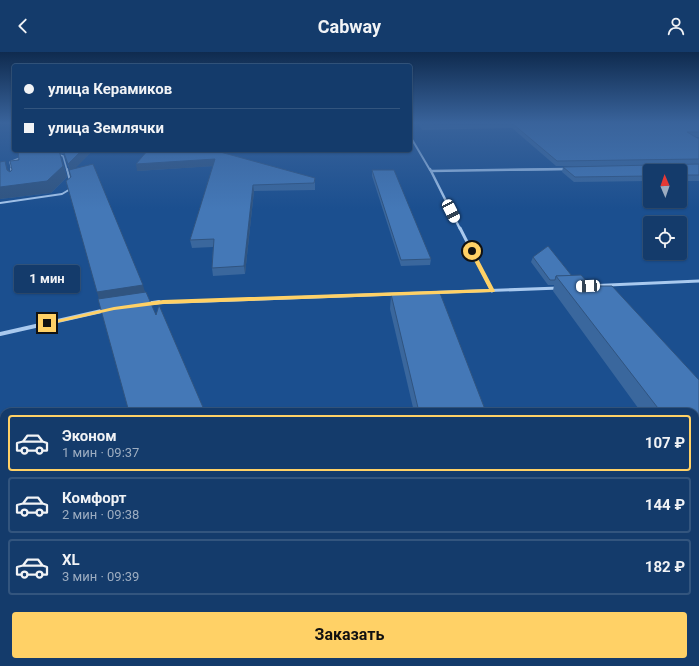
<!DOCTYPE html>
<html lang="ru">
<meta charset="utf-8">
<style>
body{margin:0;font-family:Roboto,sans-serif;background:#1d4271;color:#f1f3f6;height:100vh;display:flex;flex-direction:column;font-size:15px;white-space:nowrap}
*{box-sizing:border-box;margin:0}
p{font-size:13px;color:#9dadc1}
.icon{flex:none;width:22px;height:22px;fill:none;stroke:currentColor;stroke-width:2;stroke-linecap:round;stroke-linejoin:round}
.map{position:relative;flex:1;overflow:hidden}
.drawer{position:absolute;left:0px;top:356px;width:699px;height:258px;display:flex;flex-direction:column;background:#143b6b;border-radius:12px 12px 0 0;box-shadow:0 1px 3px #0004,0 0 0 1px #33557e}
.drawer>*{flex:none}
.banner{position:absolute;left:12px;top:12px;width:400px;height:88px;border-radius:4px;box-shadow:0 1px 3px #0004,0 0 0 1px #33557e;display:grid;align-content:center;height:88px;padding:0 12px;background:#143b6b}
.needle{width:26px;rotate:358deg}
.buttons{position:absolute;left:643px;top:112px;display:grid;gap:8px}
.buttons a{display:grid;place-items:center;width:44px;height:44px;border-radius:4px;background:#143b6b;box-shadow:0 1px 3px #0004,0 0 0 1px #33557e;font-size:20px}
.end{position:absolute;width:18px;height:18px;margin:-9px;border:5px solid #ffd166;background:#111;box-shadow:0 0 0 2px #111}
.from{border-radius:50%}
.bubble{position:absolute;height:28px;border-radius:4px;background:#143b6b;box-shadow:0 1px 3px #0004,0 0 0 1px #33557e;font-size:13px;font-weight:700;line-height:28px;text-align:center}
.car{position:absolute;width:12px;height:24px;margin:-12px -6px;border-radius:5px;box-shadow:0 0 3px 1px #0007;background:linear-gradient(#fff 24%,#345 0 40%,#fff 0 76%,#345 0 86%,#fff 0)}
.banner b{display:flex;align-items:center;gap:14px;height:38px;font-size:15px}
.banner b+b{border-top:1px solid #33557e}
.banner i{width:10px;height:10px;background:#f1f3f6}
ul{padding:7px 0 0;list-style:none}
li{display:flex;align-items:center;gap:12px;height:56px;margin:0 8px 6px;padding:0 4px;border:2px solid #33557e;border-radius:4px}
li div{flex:1}
li b{display:block;font-size:15px}
li em{font-style:normal;font-weight:700}
li.current{border-color:#ffd166}
li>.icon{width:36px;height:36px;stroke-width:1.5}
.primary-button{display:flex;gap:8px;margin-top:auto;padding:8px 12px}
.primary-button a{flex:1;height:46px;border-radius:4px;background:#ffd166;color:#111;font-size:16px;font-weight:700;line-height:46px;text-align:center}
header{display:flex;justify-content:space-between;align-items:center;height:52px;padding:0 12px;background:#143b6b;font-size:18px;font-weight:700}
.map>svg:first-child{display:block}
.lines{fill:none;stroke-linecap:round;stroke-linejoin:round}
.service-far2{stroke:#a9c9ee;stroke-width:1.5}
.service-far1{stroke:#a9c9ee;stroke-width:2}
.service{stroke:#a9c9ee;stroke-width:4.5}
.minor-far3{stroke:#a9c9ee;stroke-width:2}
.minor-far2{stroke:#a9c9ee;stroke-width:2.5}
.minor-far1{stroke:#a9c9ee;stroke-width:3}
.minor{stroke:#a9c9ee;stroke-width:4}
.wall{fill:#3a679d}
.shaded-wall{fill:#305480}
.building{fill:#4478b7;stroke:#305480}
.route{fill:#ffd166}
</style>
<header><svg class="icon" aria-label="back" viewBox="0 0 24 24"><path d="M15 5l-7 7 7 7"/></svg>Cabway<svg class="icon" aria-label="person" viewBox="0 0 24 24"><circle cx="12" cy="8" r="4"/><path d="M4 21q1-7 8-7t8 7"/></svg></header>
<div class="map">
<svg width="699" height="614" viewBox="0 0 699 614">
<rect width="100%" height="100%" fill="#1b4f8f"/>
<g class="lines">
<!-- service-far2 -->
<g class="service-far2">
<polyline points="57,102 63,104 67,118"/>
<polyline points="12,118 10,110 22,105"/>
</g>
<!-- service-far1 -->
<g class="service-far1">
<polyline points="11,117 12,120"/>
<polyline points="67,117 70,129"/>
<polyline points="0,151 62,142 72,136"/>
</g>
<!-- service -->
<polyline class="service" points="0,575 4,574"/>
<!-- minor-far3 -->
<g class="minor-far3">
<polyline points="410,84 430,118"/>
<polyline points="508,118 567,117"/>
</g>
<!-- minor-far2 -->
<g class="minor-far2">
<polyline points="430,117 460,177"/>
<polyline points="431,119 567,117"/>
</g>
<!-- minor-far1 -->
<g class="minor-far1">
<polyline points="460,176 492,239"/>
<polyline points="586,234 699,229"/>
<polyline points="151,251 559,236"/>
</g>
<!-- minor -->
<g class="minor">
<polyline points="146,252 159,250"/>
<polyline points="0,282 106,258"/>
</g>
</g>
<!-- wall -->
<g class="wall">
<polygon points="418,71 699,71 699,85 696,85 699,87 699,129 680,129 680,119 650,119 650,129 574,130 562,120 563,115 597,114 556,114 512,76 422,78"/>
<polygon points="18,98 93,98 75,116 145,240 156,263 205,360 71,125 70,118 64,102 60,102 67,125 51,141 0,147 0,110 10,120 19,108"/>
<polygon points="148,98 315,126 315,138 254,139 245,222 213,224 212,216 213,195 192,196 190,188 213,114 137,119"/>
<polygon points="372,118 431,207 430,213 401,214 372,124"/>
<polygon points="533,205 572,224 591,234 699,328 699,388 695,388 695,360 641,360 553,239 554,233 548,233 531,210"/>
<polygon points="391,242 486,360 414,360 390,257"/>
</g>
<!-- shaded-wall -->
<g class="shaded-wall">
<polygon points="59,98 67,125 51,141 0,147 0,135"/>
<polygon points="82,98 93,98 71,121 68,112"/>
<polygon points="215,107 216,114 137,119 136,112"/>
<polygon points="5,109 9,121 7,118"/>
<polygon points="253,133 254,139 245,222 244,214"/>
<polygon points="143,233 147,248 101,255 97,240"/>
</g>
<!-- building -->
<g class="building">
<polygon points="421,71 699,71 699,80 687,80 699,87 699,107 557,109 513,72 423,73"/>
<polygon points="18,98 59,98 63,114 47,129 0,135 0,110 5,109 7,118 10,120 12,118 10,109 19,108"/>
<polygon points="63,98 82,98 68,112"/>
<polygon points="148,98 213,98 315,126 314,131 253,133 244,214 212,216 214,187 190,188 215,107 136,112"/>
<polygon points="93,112 143,233 97,240 66,129 71,125 69,118"/>
<polygon points="699,112 699,123 680,123 680,119 650,119 650,124 575,125 563,115"/>
<polygon points="372,118 394,118 431,207 401,208"/>
<polygon points="548,194 572,224 556,224 555,228 550,228 533,205"/>
<polygon points="581,223 591,234 612,234 699,328 699,371 695,371 695,360 661,360 556,224"/>
<polygon points="146,240 156,263 159,253 205,360 129,360 98,247"/>
<polygon points="440,241 486,360 419,360 391,242"/>
</g>
<!-- sky -->
<linearGradient id="sky" x2="0" y2="1"><stop stop-color="#0f2b4f"/><stop offset="0.45" stop-color="#39639b"/><stop offset="1" stop-color="#39639b" stop-opacity="0"/></linearGradient>
<rect width="699" height="157" fill="url(#sky)"/>
<!-- route -->
<polygon class="route" points="472,197 474,199 495,239 494,240 163,252 114,258 47,273 44,271 114,255 163,248 489,237 469,199"/>
</svg>
<div class="buttons">
<a><svg class="needle" viewBox="-14 -14 28 28"><path d="M0-13l5 13h-10z" fill="#e53935"/><path d="M0 13l5-13h-10z" fill="#9dadc1"/></svg></a>
<a><svg class="icon" aria-label="locate" viewBox="0 0 24 24"><circle cx="12" cy="12" r="6"/><path d="M12 2v4M12 18v4M2 12h4M18 12h4"/></svg></a>
</div>
<i class="end from" style="left:472px;top:199px"></i>
<i class="end" style="left:47px;top:271px"></i>
<div class="bubble" style="left:14px;top:213px;width:66px">1 мин</div>
<i class="car" style="left:451px;top:159px;rotate:153deg"></i>
<i class="car" style="left:588px;top:234px;rotate:267deg"></i>
<div class="banner">
<b><i class="from"></i>улица Керамиков</b>
<b><i></i>улица Землячки</b>
</div>
<section class="drawer">
<ul>
<li class="current"><svg class="icon" aria-label="car" viewBox="0 0 24 24"><path d="M5 17H2v-5l4-1 3-4h7l3 4 3 1v5h-3M9 17h6M6 11h13"/><circle cx="7" cy="17" r="2"/><circle cx="17" cy="17" r="2"/></svg><div><b>Эконом</b><p>1 мин · 09:37</p></div><em>107 ₽</em></li>
<li><svg class="icon" aria-label="car" viewBox="0 0 24 24"><path d="M5 17H2v-5l4-1 3-4h7l3 4 3 1v5h-3M9 17h6M6 11h13"/><circle cx="7" cy="17" r="2"/><circle cx="17" cy="17" r="2"/></svg><div><b>Комфорт</b><p>2 мин · 09:38</p></div><em>144 ₽</em></li>
<li><svg class="icon" aria-label="car" viewBox="0 0 24 24"><path d="M5 17H2v-5l4-1 3-4h7l3 4 3 1v5h-3M9 17h6M6 11h13"/><circle cx="7" cy="17" r="2"/><circle cx="17" cy="17" r="2"/></svg><div><b>XL</b><p>3 мин · 09:39</p></div><em>182 ₽</em></li>
</ul>
<div class="primary-button"><a>Заказать</a></div>
</section>
</div>
